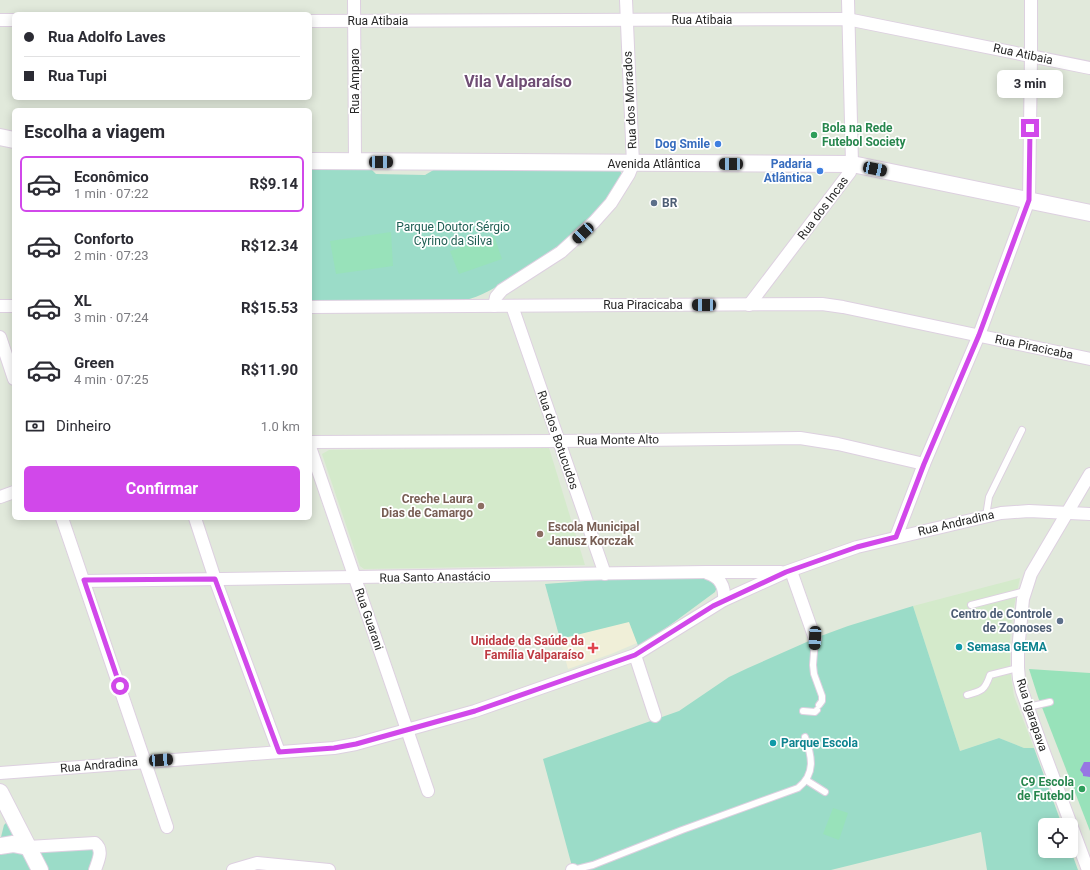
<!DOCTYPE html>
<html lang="pt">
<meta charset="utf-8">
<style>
body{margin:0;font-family:Roboto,sans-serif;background:#f2f2f3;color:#2b2b33;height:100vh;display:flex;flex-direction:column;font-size:15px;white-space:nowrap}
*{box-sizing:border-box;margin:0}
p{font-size:13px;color:#7c7c81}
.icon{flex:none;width:22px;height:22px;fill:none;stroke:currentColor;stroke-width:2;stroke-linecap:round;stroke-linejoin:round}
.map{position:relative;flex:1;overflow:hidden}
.drawer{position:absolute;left:12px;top:108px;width:300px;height:412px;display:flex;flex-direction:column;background:#fff;border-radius:6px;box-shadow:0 2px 10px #0003}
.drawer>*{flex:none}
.hud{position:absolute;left:12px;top:12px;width:300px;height:88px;border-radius:6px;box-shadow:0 2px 10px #0003;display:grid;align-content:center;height:88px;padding:0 12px;background:#fff}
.buttons{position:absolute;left:1038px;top:818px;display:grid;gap:8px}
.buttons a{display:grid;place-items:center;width:40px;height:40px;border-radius:6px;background:#fff;box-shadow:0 2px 10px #0003;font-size:20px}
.end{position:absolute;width:18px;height:18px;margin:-9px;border:5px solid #d148ea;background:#fff;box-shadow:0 0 0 2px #fff}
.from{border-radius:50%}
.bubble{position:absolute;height:28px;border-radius:6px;background:#fff;box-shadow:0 2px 10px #0003;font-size:13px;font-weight:700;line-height:28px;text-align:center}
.car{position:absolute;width:12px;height:24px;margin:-12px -6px;border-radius:5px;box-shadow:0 0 3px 1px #0007;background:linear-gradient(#222 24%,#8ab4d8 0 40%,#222 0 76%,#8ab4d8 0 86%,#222 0)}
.hud b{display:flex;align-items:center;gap:14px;height:38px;font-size:15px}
.hud b+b{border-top:1px solid #e1e1e2}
.hud i{width:10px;height:10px;background:#2b2b33}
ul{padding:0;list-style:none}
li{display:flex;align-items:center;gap:12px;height:56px;margin:0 8px 6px;padding:0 4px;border:2px solid transparent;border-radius:6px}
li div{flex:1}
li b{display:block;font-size:15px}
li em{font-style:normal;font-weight:700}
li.active{border-color:#d148ea}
li>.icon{width:36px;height:36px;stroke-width:1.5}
h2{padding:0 12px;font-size:18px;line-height:48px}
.pay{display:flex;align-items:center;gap:10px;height:44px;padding:0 12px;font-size:15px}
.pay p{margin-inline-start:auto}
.action{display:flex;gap:8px;margin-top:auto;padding:8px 12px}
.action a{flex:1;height:46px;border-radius:6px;background:#d148ea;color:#fff;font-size:16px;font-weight:700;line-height:46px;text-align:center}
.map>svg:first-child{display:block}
.education{fill:#d4eacb}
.medical{fill:#f0efd8}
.green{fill:#9bdcc8}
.pitch{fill:#98e2ba}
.water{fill:#9776e3}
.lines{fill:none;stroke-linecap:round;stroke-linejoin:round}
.lane-casing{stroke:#ddd0e0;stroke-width:8}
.street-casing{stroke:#ddd0e0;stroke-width:14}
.secondary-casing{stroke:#ddd0e0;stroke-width:18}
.lane{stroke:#fff;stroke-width:6}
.street{stroke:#fff;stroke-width:12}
.secondary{stroke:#fff;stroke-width:16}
.route{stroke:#d148ea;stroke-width:5}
.leisure-dot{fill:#2e9e5b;stroke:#fff;stroke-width:1.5}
.shop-dot{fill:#3f7fe0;stroke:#fff;stroke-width:1.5}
.service-dot{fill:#5c6f8a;stroke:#fff;stroke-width:1.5}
.education-dot{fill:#8d6e63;stroke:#fff;stroke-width:1.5}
.culture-dot{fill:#0f9aa8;stroke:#fff;stroke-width:1.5}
.health-dot{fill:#e0444e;stroke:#fff;stroke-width:1.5}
.labels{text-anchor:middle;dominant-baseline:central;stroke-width:3.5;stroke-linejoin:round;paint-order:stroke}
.street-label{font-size:12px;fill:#282828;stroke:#fff}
.leisure-label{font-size:12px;font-weight:bold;fill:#27864d;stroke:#fff;text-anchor:start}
.shop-label{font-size:12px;font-weight:bold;fill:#366cbe;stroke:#fff;text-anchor:end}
.service-label{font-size:12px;font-weight:bold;fill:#4e5e75;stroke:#fff;text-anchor:start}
.park-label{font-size:12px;fill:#1f5e53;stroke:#fff}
.education-label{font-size:12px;font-weight:bold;fill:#785e54;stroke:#fff;text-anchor:end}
.health-label{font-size:12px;font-weight:bold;fill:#be3a42;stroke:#fff;text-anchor:end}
.culture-label{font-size:12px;font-weight:bold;fill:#0d838f;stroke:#fff;text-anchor:start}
.district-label{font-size:16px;font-weight:bold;fill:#6f4d74;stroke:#fff}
</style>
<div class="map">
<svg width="1090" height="870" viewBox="0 0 1090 870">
<rect width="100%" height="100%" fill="#e1e9db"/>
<!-- education -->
<g class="education">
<polygon points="549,448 585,565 364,569 360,566 322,454 329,450"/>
<polygon points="1020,578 1012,616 1010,641 1010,670 1014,696 1034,748 1024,748 999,738 960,751 913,606"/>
</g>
<!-- medical -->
<polygon class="medical" points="630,621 637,643 611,654 568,669 560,639"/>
<!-- green -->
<g class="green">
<path d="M310,168h60l6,6 49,1 12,-7 182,1 4,7c-10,14 -19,29 -31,42 -24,24 -51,41 -79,58 -16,10 -31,21 -49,24l-154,2z"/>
<polygon points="711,578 717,587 715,592 639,648 629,622 560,639 545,584 612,579"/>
<polygon points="913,606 960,751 999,738 1024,748 1034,748 1062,825 1045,825 1045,851 1071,851 1078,870 987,870 981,832 928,846 831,870 573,870 543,759 679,711 729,677 748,668 818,637 848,626"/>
<polygon points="7,822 18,838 0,841 4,825"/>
<polygon points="93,849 95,851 91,870 45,870 39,852"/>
<polygon points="3,850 23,852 34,870 0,870 0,852"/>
</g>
<!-- pitch -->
<g class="pitch">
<polygon points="391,232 393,266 336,274 330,241"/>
<polygon points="494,236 502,259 459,274 450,251"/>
<polygon points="1029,669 1090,673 1090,831 1038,697"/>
<polygon points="833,808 848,813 839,840 823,834"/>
</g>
<!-- water -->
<polygon class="water" points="1084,762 1090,762 1090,777 1083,776 1083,774 1080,770"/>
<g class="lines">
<!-- lane casing -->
<g class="lane-casing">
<g id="lane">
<polyline points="986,516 989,497 1022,430"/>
<polyline points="971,605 1025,591"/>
<polyline points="815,639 813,665 814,674 822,696 822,701 819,705"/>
<path d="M967,695c15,-4 18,-5 23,-20l28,-7"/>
<polyline points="1028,707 1050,702"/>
<polyline points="803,711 815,712 817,710"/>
<polyline points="806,780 825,792"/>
<path d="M573,870l20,-5 89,-35 116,-42c18,-14 14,-32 7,-51"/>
</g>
</g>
<!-- street casing -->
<g class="street-casing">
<g id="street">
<polyline points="354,0 355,161"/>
<polyline points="0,20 14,20"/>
<polyline points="310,21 847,19 1090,68"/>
<polyline points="749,305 850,172 852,164 848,0"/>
<polyline points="0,306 14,306"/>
<polyline points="494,306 496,297 502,290 561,252 594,222 611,203 629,174 633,164 626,0"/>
<polyline points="512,306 605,574"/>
<polyline points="310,307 822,304 843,307 1090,359"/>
<polyline points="0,337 14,379"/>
<polyline points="310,442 559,441 800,438 838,444 924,464"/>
<polyline points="310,447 428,791"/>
<polyline points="0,497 14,492"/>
<polyline points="62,518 167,827"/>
<polyline points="195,518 215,579 279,752"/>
<polyline points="896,537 924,464 979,335 1029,200 1031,56 1031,0"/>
<polyline points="791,571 815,639"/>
<path d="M707,573c13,4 18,13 17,27"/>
<polyline points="84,581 706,572 781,572"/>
<polyline points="635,655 655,716"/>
<polyline points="0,773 334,748 356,744 475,711 635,655 724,600 786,572 857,547 1001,513 1029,511 1090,514"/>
<path d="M28,847l67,-4c9,7 3,18 0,27"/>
<polyline points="233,870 257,863 329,870"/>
<polyline points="572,870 573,870"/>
<polyline points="1088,870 1042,747 1022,691 1019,679 1018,668 1018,651 1023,599 1031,574 1090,474"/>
</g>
</g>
<!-- secondary casing -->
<g class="secondary-casing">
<g id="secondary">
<polyline points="0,137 14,140"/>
<polyline points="310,161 852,164 1090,213"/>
<polyline points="0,792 40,870"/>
<polyline points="0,846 13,844 28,847"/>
</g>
</g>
<!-- lane -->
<use href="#lane" class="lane"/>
<!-- street -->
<use href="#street" class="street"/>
<!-- secondary -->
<use href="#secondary" class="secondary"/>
</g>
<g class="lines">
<!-- route -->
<polyline class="route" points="120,686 84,580 215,579 279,752 334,748 356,744 475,711 541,688 635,655 713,606 786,572 857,547 896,537 924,464 979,335 1029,200 1030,128"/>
</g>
<!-- markers -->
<g class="leisure-dot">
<circle cx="814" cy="135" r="4"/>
<circle cx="1082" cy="789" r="4"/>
</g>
<g class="shop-dot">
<circle cx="718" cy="144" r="4"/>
<circle cx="820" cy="171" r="4"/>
</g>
<g class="service-dot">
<circle cx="654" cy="203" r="4"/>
<circle cx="1060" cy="621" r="4"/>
</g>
<g class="education-dot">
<circle cx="481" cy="506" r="4"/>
<circle cx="540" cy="534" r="4"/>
</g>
<g class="culture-dot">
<circle cx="959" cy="647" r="4"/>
<circle cx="773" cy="743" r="4"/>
</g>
<path class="health-dot" d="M591 642h4v4h4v4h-4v4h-4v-4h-4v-4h4z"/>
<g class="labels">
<!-- street labels -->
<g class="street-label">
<text x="702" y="20">Rua Atibaia</text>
<text x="378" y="21">Rua Atibaia</text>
<text transform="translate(1023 54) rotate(12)">Rua Atibaia</text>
<text transform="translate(355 81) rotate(-90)">Rua Amparo</text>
<text transform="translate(630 100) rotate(-93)">Rua dos Morrados</text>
<text x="654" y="164">Avenida Atlântica</text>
<text transform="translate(823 208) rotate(-53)">Rua dos Incas</text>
<text x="643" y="305">Rua Piracicaba</text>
<text transform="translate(1034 347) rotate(12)">Rua Piracicaba</text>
<text transform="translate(558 440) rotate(71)">Rua dos Botucudos</text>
<text transform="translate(618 440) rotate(-1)">Rua Monte Alto</text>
<text transform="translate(956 523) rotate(-13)">Rua Andradina</text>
<text transform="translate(435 577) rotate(-1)">Rua Santo Anastácio</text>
<text transform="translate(369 619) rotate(71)">Rua Guarani</text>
<text transform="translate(1032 715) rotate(72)">Rua Igarapava</text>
<text transform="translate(99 765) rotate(-5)">Rua Andradina</text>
</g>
<!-- leisure labels -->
<g class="leisure-label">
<text x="822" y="128">Bola na Rede<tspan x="822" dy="14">Futebol Society</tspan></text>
<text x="1074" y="782" text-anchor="end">C9 Escola<tspan x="1074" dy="14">de Futebol</tspan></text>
</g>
<!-- shop labels -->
<g class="shop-label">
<text x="710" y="144">Dog Smile</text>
<text x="812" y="164">Padaria<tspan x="812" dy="14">Atlântica</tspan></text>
</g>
<!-- service labels -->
<g class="service-label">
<text x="662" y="203">BR</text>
<text x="1052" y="614" text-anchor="end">Centro de Controle<tspan x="1052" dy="14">de Zoonoses</tspan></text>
</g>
<!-- park labels -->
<g class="park-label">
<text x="453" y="227">Parque Doutor Sérgio<tspan x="453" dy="14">Cyrino da Silva</tspan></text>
</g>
<!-- education labels -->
<g class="education-label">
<text x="473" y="499">Creche Laura<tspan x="473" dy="14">Dias de Camargo</tspan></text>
<text x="548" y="527" text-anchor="start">Escola Municipal<tspan x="548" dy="14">Janusz Korczak</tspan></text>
</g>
<!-- health labels -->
<g class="health-label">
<text x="584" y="641">Unidade da Saúde da<tspan x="584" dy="14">Família Valparaíso</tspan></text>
</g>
<!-- culture labels -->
<g class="culture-label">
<text x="967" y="647">Semasa GEMA</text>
<text x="781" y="743">Parque Escola</text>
</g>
<!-- district labels -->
<g class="district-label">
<text x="518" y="81">Vila Valparaíso</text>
</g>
</g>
</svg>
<div class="buttons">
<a><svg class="icon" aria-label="locate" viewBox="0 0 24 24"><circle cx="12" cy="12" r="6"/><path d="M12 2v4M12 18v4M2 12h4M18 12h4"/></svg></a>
</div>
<i class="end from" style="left:120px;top:686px"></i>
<i class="end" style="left:1030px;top:128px"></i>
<div class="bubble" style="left:997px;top:70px;width:66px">3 min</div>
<i class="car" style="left:381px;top:162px;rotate:90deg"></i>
<i class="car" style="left:731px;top:164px;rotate:270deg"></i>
<i class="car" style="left:875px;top:169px;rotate:102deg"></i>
<i class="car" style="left:583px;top:233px;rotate:227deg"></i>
<i class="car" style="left:704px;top:305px;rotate:270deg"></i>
<i class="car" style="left:815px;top:638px;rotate:183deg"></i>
<i class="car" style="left:161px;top:760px;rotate:86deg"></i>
<div class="hud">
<b><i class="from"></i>Rua Adolfo Laves</b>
<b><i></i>Rua Tupi</b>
</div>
<section class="drawer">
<h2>Escolha a viagem</h2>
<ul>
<li class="active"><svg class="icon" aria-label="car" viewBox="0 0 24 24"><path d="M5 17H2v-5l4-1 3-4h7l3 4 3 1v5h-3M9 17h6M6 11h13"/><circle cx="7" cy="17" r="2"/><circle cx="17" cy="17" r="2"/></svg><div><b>Econômico</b><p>1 min · 07:22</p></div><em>R$9.14</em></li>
<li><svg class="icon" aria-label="car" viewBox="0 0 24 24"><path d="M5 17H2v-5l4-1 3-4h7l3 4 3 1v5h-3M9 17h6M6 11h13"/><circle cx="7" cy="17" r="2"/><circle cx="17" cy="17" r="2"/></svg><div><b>Conforto</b><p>2 min · 07:23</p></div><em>R$12.34</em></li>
<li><svg class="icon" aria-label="car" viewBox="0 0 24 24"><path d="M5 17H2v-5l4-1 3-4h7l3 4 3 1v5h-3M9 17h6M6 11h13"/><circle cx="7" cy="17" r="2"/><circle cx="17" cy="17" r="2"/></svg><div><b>XL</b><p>3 min · 07:24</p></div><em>R$15.53</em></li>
<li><svg class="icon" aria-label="car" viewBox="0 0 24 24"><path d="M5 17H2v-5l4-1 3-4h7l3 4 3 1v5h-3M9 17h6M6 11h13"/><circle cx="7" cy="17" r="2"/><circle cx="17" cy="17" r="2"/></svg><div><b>Green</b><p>4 min · 07:25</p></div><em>R$11.90</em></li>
</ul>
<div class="pay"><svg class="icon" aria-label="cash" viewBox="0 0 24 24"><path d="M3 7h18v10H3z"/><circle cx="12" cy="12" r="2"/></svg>Dinheiro<p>1.0 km</p></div>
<div class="action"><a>Confirmar</a></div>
</section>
</div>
